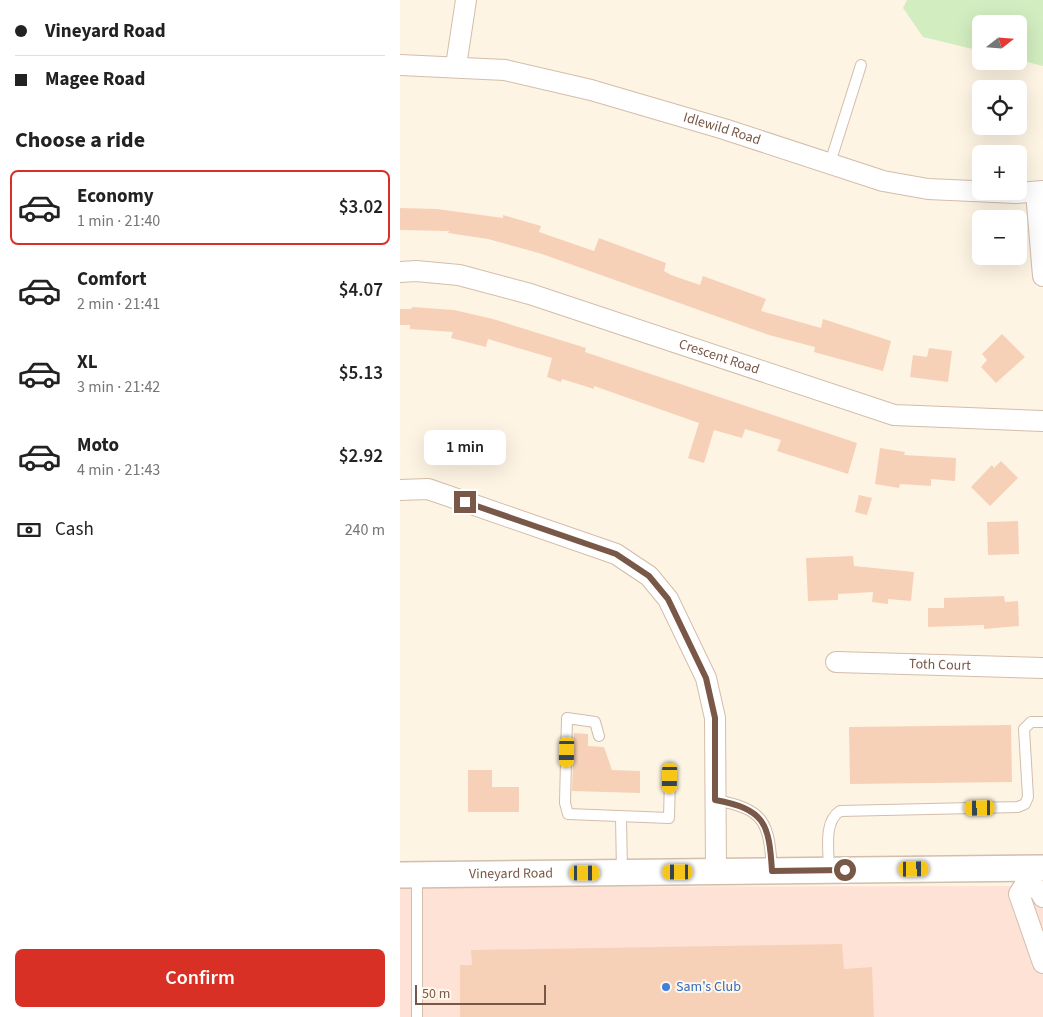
<!DOCTYPE html>
<meta charset="utf-8">
<style>
body{margin:0;font-family:"Source Sans 3",sans-serif;background:#f6f6f6;color:#222;height:100vh;display:flex;flex-direction:column;font-size:19px;white-space:nowrap}
*{box-sizing:border-box;margin:0}
p{font-size:16px;color:#767676}
.icon{flex:none;width:28px;height:28px;fill:none;stroke:currentColor;stroke-width:2;stroke-linecap:round;stroke-linejoin:round}
.map{position:relative;flex:1;overflow:hidden}
.side{display:flex;flex-direction:column;background:#fff;width:400px}
.side>*{flex:none}
.hud{display:grid;align-content:center;height:110px;padding:0 15px;background:#fff}
.needle{width:32px;rotate:73deg}
.controls{position:absolute;left:572px;top:15px;display:grid;gap:10px}
.controls a{display:grid;place-items:center;width:55px;height:55px;border-radius:8px;background:#fff;box-shadow:0 5px 20px #0002;font-size:25px}
.scale{position:absolute;left:15px;bottom:12px;width:131px;box-sizing:border-box;padding-left:5px;border:2px solid #795847;border-top:0;font-size:14px;line-height:18px;white-space:nowrap;color:#795847;-webkit-text-stroke:4px #fff7eb;paint-order:stroke}
.end{position:absolute;width:22px;height:22px;margin:-11px;border:6px solid #795847;background:#fff;box-shadow:0 0 0 2px #fff}
.from{border-radius:50%}
.bubble{position:absolute;height:35px;border-radius:8px;background:#fff;box-shadow:0 5px 20px #0002;font-size:16px;font-weight:600;line-height:35px;text-align:center}
.car{position:absolute;width:15px;height:30px;margin:-15px -8px;border-radius:6px;box-shadow:0 0 4px 1px #0007;background:linear-gradient(#f5c518 24%,#345 0 40%,#f5c518 0 76%,#345 0 86%,#f5c518 0)}
.hud b{display:flex;align-items:center;gap:18px;height:48px;font-size:19px}
.hud b+b{border-top:1px solid #e0e0e0}
.hud i{width:12px;height:12px;background:#222}
ul{padding:0;list-style:none}
li{display:flex;align-items:center;gap:15px;height:75px;margin:0 10px 8px;padding:0 5px;border:2px solid transparent;border-radius:8px}
li div{flex:1}
li b{display:block;font-size:19px}
li em{font-style:normal;font-weight:600}
li.selected{border-color:#d93025}
li>.icon{width:45px;height:45px;stroke-width:1.5}
h2{padding:0 15px;font-size:22px;line-height:60px}
.pay{display:flex;align-items:center;gap:12px;height:55px;padding:0 15px;font-size:19px}
.pay p{margin-inline-start:auto}
.primary-button{display:flex;gap:10px;margin-top:auto;padding:10px 15px}
.primary-button a{flex:1;height:58px;border-radius:8px;background:#d93025;color:#fff;font-size:20px;font-weight:600;line-height:58px;text-align:center}
main{display:flex;flex:1;min-height:0}
.map>svg:first-child{display:block}
.commercial{fill:#ffe2d6}
.green{fill:#d2edc0}
.building{fill:#f6d1b8}
.lines{fill:none;stroke-linecap:round;stroke-linejoin:round}
.service-casing{stroke:#d3bdab;stroke-width:12}
.minor-casing{stroke:#d3bdab;stroke-width:22}
.tertiary-casing{stroke:#d3bdab;stroke-width:28}
.service{stroke:#fff;stroke-width:10}
.minor{stroke:#fff;stroke-width:20}
.tertiary{stroke:#fff;stroke-width:25}
.route{stroke:#795847;stroke-width:6}
.shop-dot{fill:#3f7fe0;stroke:#fff7eb;stroke-width:2}
.labels{text-anchor:middle;dominant-baseline:central;stroke-width:4;stroke-linejoin:round;paint-order:stroke}
.street-label{font-size:14px;fill:#795847;stroke:#fff7eb}
.shop-label{font-size:14px;fill:#366cbe;stroke:#fff7eb;text-anchor:start}
</style>
<main>
<section class="side">
<div class="hud">
<b><i class="from"></i>Vineyard Road</b>
<b><i></i>Magee Road</b>
</div>
<h2>Choose a ride</h2>
<ul>
<li class="selected"><svg class="icon" aria-label="car" viewBox="0 0 24 24"><path d="M5 17H2v-5l4-1 3-4h7l3 4 3 1v5h-3M9 17h6M6 11h13"/><circle cx="7" cy="17" r="2"/><circle cx="17" cy="17" r="2"/></svg><div><b>Economy</b><p>1 min · 21:40</p></div><em>$3.02</em></li>
<li><svg class="icon" aria-label="car" viewBox="0 0 24 24"><path d="M5 17H2v-5l4-1 3-4h7l3 4 3 1v5h-3M9 17h6M6 11h13"/><circle cx="7" cy="17" r="2"/><circle cx="17" cy="17" r="2"/></svg><div><b>Comfort</b><p>2 min · 21:41</p></div><em>$4.07</em></li>
<li><svg class="icon" aria-label="car" viewBox="0 0 24 24"><path d="M5 17H2v-5l4-1 3-4h7l3 4 3 1v5h-3M9 17h6M6 11h13"/><circle cx="7" cy="17" r="2"/><circle cx="17" cy="17" r="2"/></svg><div><b>XL</b><p>3 min · 21:42</p></div><em>$5.13</em></li>
<li><svg class="icon" aria-label="car" viewBox="0 0 24 24"><path d="M5 17H2v-5l4-1 3-4h7l3 4 3 1v5h-3M9 17h6M6 11h13"/><circle cx="7" cy="17" r="2"/><circle cx="17" cy="17" r="2"/></svg><div><b>Moto</b><p>4 min · 21:43</p></div><em>$2.92</em></li>
</ul>
<div class="pay"><svg class="icon" aria-label="cash" viewBox="0 0 24 24"><path d="M3 7h18v10H3z"/><circle cx="12" cy="12" r="2"/></svg>Cash<p>240 m</p></div>
<div class="primary-button"><a>Confirm</a></div>
</section>
<div class="map">
<svg width="643" height="1017" viewBox="0 0 643 1017">
<rect width="100%" height="100%" fill="#fef4e3"/>
<!-- commercial -->
<polygon class="commercial" points="643,886 643,1017 0,1017 0,887"/>
<!-- green -->
<polygon class="green" points="507,0 643,0 643,66 619,60 619,24 581,24 581,51 523,37 503,8"/>
<!-- building -->
<g class="building">
<polygon points="0,208 37,209 103,218 103,215 141,226 139,232 194,251 199,238 266,263 264,271 271,275 300,285 303,276 366,299 361,311 421,328 423,319 491,341 483,371 414,352 415,347 369,335 142,254 88,239 48,233 49,231 0,230"/>
<polygon points="12,307 54,310 93,319 186,348 185,352 457,443 448,474 377,451 381,440 345,429 342,438 314,430 304,463 288,458 299,423 194,386 194,389 162,379 161,382 147,377 152,358 88,339 86,347 51,338 53,332 10,329 10,325 0,325 0,309 11,309"/>
<polygon points="602,334 625,357 596,383 581,367 587,360 582,354"/>
<polygon points="529,348 552,351 548,382 510,377 513,355 527,357"/>
<polygon points="480,448 505,452 504,455 556,458 555,481 531,479 531,486 500,484 499,488 475,484"/>
<polygon points="601,461 618,478 590,506 571,487 592,465 594,468"/>
<polygon points="459,495 472,498 467,515 455,512"/>
<polygon points="618,521 619,554 588,555 587,522"/>
<polygon points="453,556 454,566 514,572 511,601 488,599 488,604 472,602 473,592 438,594 438,600 408,601 406,558"/>
<polygon points="604,596 605,602 618,601 619,626 584,629 584,625 528,627 528,608 544,608 544,598"/>
<polygon points="611,725 612,782 450,784 449,727"/>
<polygon points="174,733 188,734 188,746 204,747 212,770 240,771 240,793 172,791"/>
<polygon points="68,770 92,770 92,787 119,787 119,812 68,812"/>
<polygon points="442,944 444,969 472,967 474,1017 60,1017 60,965 72,965 71,950"/>
</g>
<g class="lines">
<!-- service casing -->
<g class="service-casing">
<g id="service">
<polyline points="430,163 461,65"/>
<polyline points="199,736 195,722 167,718 165,803 168,814 269,818 270,777"/>
<path d="M315,800c50,9 54,22 57,70"/>
<polyline points="221,817 222,872"/>
<path d="M429,870c0,-19 -6,-48 11,-59l178,-4 7,-3 3,-7 -4,-68 7,-7h12"/>
<polyline points="17,875 17,1017"/>
</g>
</g>
<!-- minor casing -->
<g class="minor-casing">
<g id="minor">
<path id="s1" d="M0,65l105,5 86,20 133,39 159,52 45,8 88,4 27,-2"/>
<polyline points="56,66 66,0"/>
<polyline points="636,192 643,276"/>
<path id="s2" d="M0,272l16,-1 43,4 71,19 364,121 149,6"/>
<polyline points="0,490 28,489 216,554 249,576 268,599 306,678 315,718 316,871"/>
<path id="s3" d="M436,662l207,6"/>
<polyline points="623,870 626,883 640,891 643,897"/>
<polyline points="626,883 619,894 643,963"/>
</g>
</g>
<!-- tertiary casing -->
<g class="tertiary-casing">
<g id="tertiary">
<path id="s4" d="M0,875l643,-7"/>
</g>
</g>
<!-- service -->
<use href="#service" class="service"/>
<!-- minor -->
<use href="#minor" class="minor"/>
<!-- tertiary -->
<use href="#tertiary" class="tertiary"/>
</g>
<g class="lines">
<!-- route -->
<path class="route" d="M65,502l151,52 33,22 19,23 38,79 9,40v82c50,9 54,23 57,71l73,-1"/>
</g>
<!-- markers -->
<circle class="shop-dot" cx="266" cy="987" r="5"/>
<g class="labels">
<!-- street labels -->
<g class="street-label">
<text stroke="none"><textPath href="#s1" startOffset="330">Idlewild Road</textPath></text>
<text stroke="none"><textPath href="#s2" startOffset="332">Crescent Road</textPath></text>
<text stroke="none"><textPath href="#s3" startOffset="104">Toth Court</textPath></text>
<text stroke="none"><textPath href="#s4" startOffset="111">Vineyard Road</textPath></text>
</g>
<!-- shop labels -->
<g class="shop-label">
<text x="276" y="987">Sam's Club</text>
</g>
</g>
</svg>
<div class="controls">
<a><svg class="needle" viewBox="-14 -14 28 28"><path d="M0-13l5 13h-10z" fill="#e53935"/><path d="M0 13l5-13h-10z" fill="#767676"/></svg></a>
<a><svg class="icon" aria-label="locate" viewBox="0 0 24 24"><circle cx="12" cy="12" r="6"/><path d="M12 2v4M12 18v4M2 12h4M18 12h4"/></svg></a>
<a>+</a>
<a>−</a>
</div>
<div class="scale">50 m</div>
<i class="end from" style="left:445px;top:870px"></i>
<i class="end" style="left:65px;top:502px"></i>
<div class="bubble" style="left:24px;top:430px;width:82px">1 min</div>
<i class="car" style="left:167px;top:752px;rotate:181deg"></i>
<i class="car" style="left:270px;top:778px;rotate:181deg"></i>
<i class="car" style="left:580px;top:808px;rotate:269deg"></i>
<i class="car" style="left:514px;top:869px;rotate:89deg"></i>
<i class="car" style="left:278px;top:872px;rotate:270deg"></i>
<i class="car" style="left:185px;top:873px;rotate:90deg"></i>
</div>
</main>
